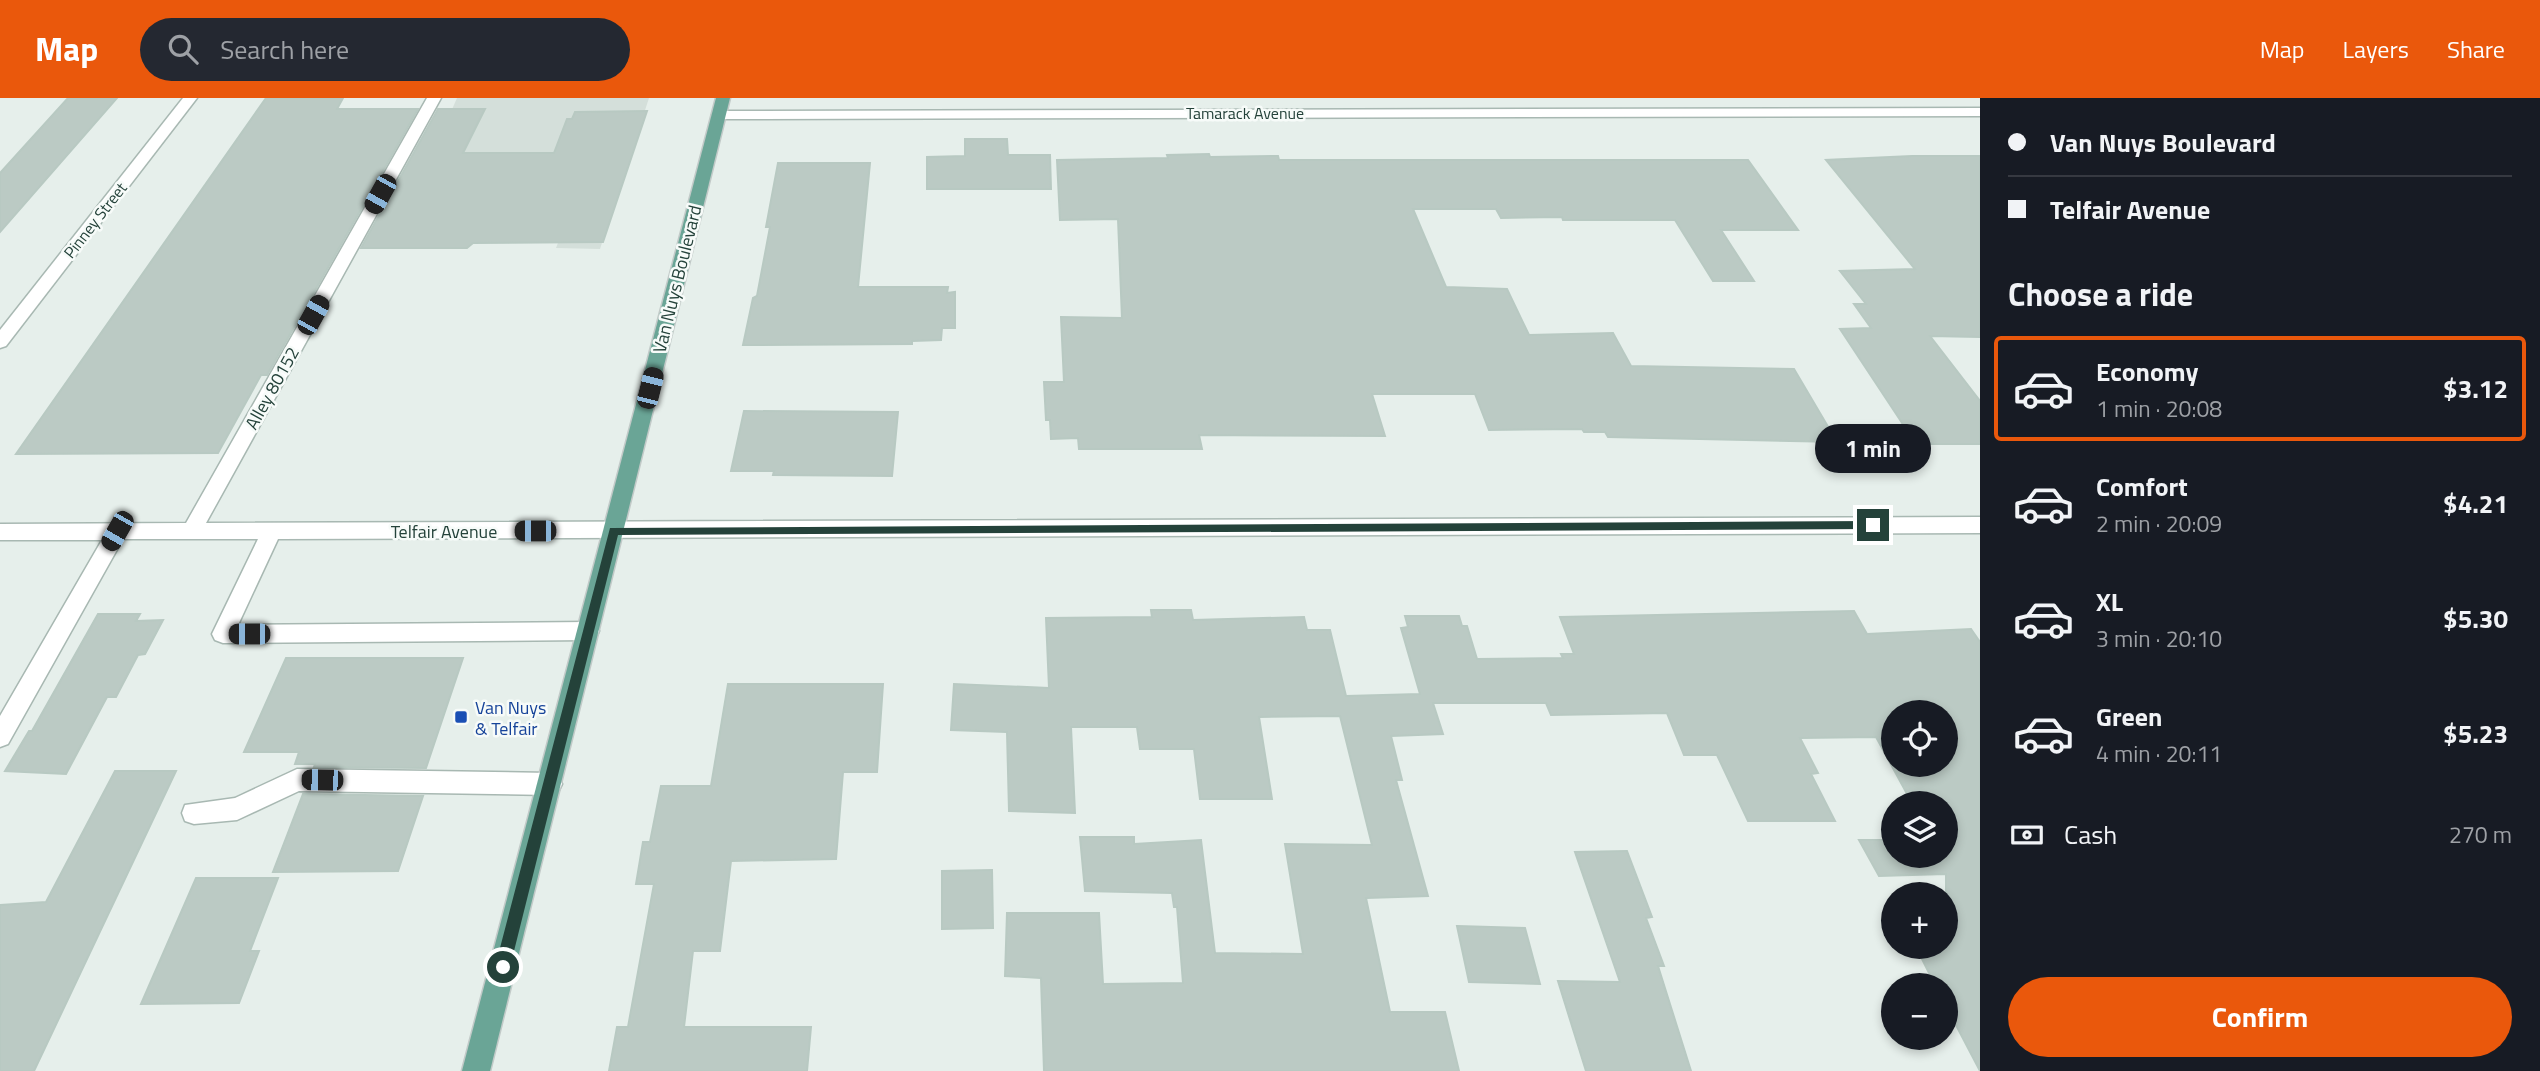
<!DOCTYPE html>
<meta charset="utf-8">
<style>
body{margin:0;font-family:"Titillium Web",sans-serif;background:#242831;color:#f1f3f6;height:100vh;display:flex;flex-direction:column;font-size:26px;white-space:nowrap}
*{box-sizing:border-box;margin:0}
p{font-size:23px;color:#9ea1a6}
.icon{flex:none;width:38px;height:38px;fill:none;stroke:currentColor;stroke-width:2;stroke-linecap:round;stroke-linejoin:round}
.map{position:relative;flex:1;overflow:hidden}
.sheet{display:flex;flex-direction:column;background:#171b24;width:560px}
.sheet>*{flex:none}
.top-card{display:grid;align-content:center;height:154px;padding:0 28px;background:#171b24}
.buttons{position:absolute;left:1881px;top:602px;display:grid;gap:14px}
.buttons a{display:grid;place-items:center;width:77px;height:77px;border-radius:50%;background:#171b24;box-shadow:0 4px 10px #0003;font-size:35px}
.end{position:absolute;width:32px;height:32px;margin:-16px;border:9px solid #24423a;background:#fff;box-shadow:0 0 0 4px #fff}
.from{border-radius:50%}
.bubble{position:absolute;height:49px;border-radius:24px;background:#171b24;box-shadow:0 4px 10px #0003;font-size:23px;font-weight:700;line-height:49px;text-align:center}
.car{position:absolute;width:21px;height:42px;margin:-21px -10px;border-radius:9px;box-shadow:0 0 5px 2px #0007;background:linear-gradient(#222 24%,#8ab4d8 0 40%,#222 0 76%,#8ab4d8 0 86%,#222 0)}
.top-card b{display:flex;align-items:center;gap:24px;height:66px;font-size:26px}
.top-card b+b{border-top:2px solid #363941}
.top-card i{width:18px;height:18px;background:#f1f3f6}
ul{padding:0;list-style:none}
li{display:flex;align-items:center;gap:21px;height:105px;margin:0 14px 10px;padding:0 14px;border:4px solid transparent;border-radius:7px}
li div{flex:1}
li b{display:block;font-size:26px}
li em{font-style:normal;font-weight:700}
li.active{border-color:#ea580c}
li>.icon{width:63px;height:63px;stroke-width:1.5}
h2{padding:0 28px;font-size:32px;line-height:84px}
.pay{display:flex;align-items:center;gap:18px;height:77px;padding:0 28px;font-size:26px}
.pay p{margin-inline-start:auto}
.primary-button{display:flex;gap:14px;margin-top:auto;padding:14px 28px}
.primary-button a{flex:1;height:80px;border-radius:42px;background:#ea580c;color:#fff;font-size:28px;font-weight:700;line-height:80px;text-align:center}
header{display:flex;align-items:center;gap:42px;box-sizing:border-box;height:98px;padding:0 35px;background:#ea580c;color:#fff}
header strong{font-size:33px}
nav{display:flex;gap:38px;margin-inline-start:auto;font-size:24px}
.search{width:490px;height:63px;background:#242831;display:flex;align-items:center;gap:18px;box-sizing:border-box;padding:0 24px;border-radius:38px;color:#9ea1a6;font-size:26px}
main{display:flex;flex:1;min-height:0}
.map>svg:first-child{display:block}
.built{fill:#d4dfda}
.building{fill:#bbcac4;stroke:#b8c9c2;stroke-width:2;fill-rule:evenodd}
.lines{fill:none;stroke-linecap:round;stroke-linejoin:round}
.minor-casing{stroke:#a8b8b2;stroke-width:3}
.major-casing{stroke:#c2cac8;stroke-width:3}
.minor{fill:#fff;fill-rule:evenodd}
.major{fill:#6aa596;fill-rule:evenodd}
.route{fill:#24423a}
.transit-dot{fill:#1a4fb4;stroke:#f7fbf9;stroke-width:2.5}
.labels{text-anchor:middle;dominant-baseline:central;stroke-width:5;stroke-linejoin:round;paint-order:stroke}
.far-street-label{font-size:16px;fill:#24423a;stroke:#f7fbf9}
.street-label{font-size:18px;fill:#24423a;stroke:#f7fbf9}
.transit-label{font-size:18px;fill:#164399;stroke:#f7fbf9;text-anchor:start}
</style>
<header>
<strong>Map</strong>
<div class="search"><svg class="icon" aria-label="search" viewBox="0 0 24 24"><circle cx="10" cy="10" r="6"/><path d="M15 15l6 6"/></svg>Search here</div>
<nav><a>Map</a><a>Layers</a><a>Share</a></nav>
</header>
<main>
<div class="map">
<svg width="1980" height="973" viewBox="0 0 1980 973">
<rect width="100%" height="100%" fill="#e6efeb"/>
<!-- built -->
<polygon class="built" points="457,0 649,0 600,151 556,150 594,54 433,55"/>
<!-- building -->
<g class="building">
<polygon points="68,0 117,0 0,134 0,75"/>
<polygon points="266,0 343,0 337,11 418,11 267,277 261,277 218,355 16,356"/>
<polygon points="438,11 485,11 463,55 554,55 567,21 572,21 575,14 647,13 603,144 473,145 467,150 361,150"/>
<polygon points="965,41 1007,41 1008,57 1050,57 1051,91 927,91 927,59 965,58"/>
<polygon points="1209,56 1210,59 1278,58 1279,62 1748,62 1798,132 1721,132 1754,183 1713,183 1675,122 1563,122 1562,119 1501,120 1496,111 1413,111 1446,189 1507,191 1529,237 1613,235 1631,268 1794,271 1837,344 1608,339 1605,334 1584,334 1582,331 1489,332 1475,296 1372,296 1385,338 1199,337 1202,351 1079,351 1078,340 1051,341 1050,322 1046,322 1044,284 1064,284 1061,219 1122,220 1118,121 1060,122 1057,62 1168,60 1167,57"/>
<polygon points="1912,58 1980,58 1980,239 1930,238 1980,303 1980,346 1916,346 1840,231 1871,230 1854,206 1866,206 1840,173 1915,171 1826,62"/>
<polygon points="778,65 870,65 858,189 948,189 947,195 955,194 955,230 942,230 941,242 912,243 912,246 743,247 753,200 757,198 770,129 766,129"/>
<polygon points="744,313 898,314 892,378 773,377 774,373 731,373"/>
<path d="M1151,512h40l2,10 111,-3 3,13h23l16,66 74,-2 -19,-66 7,-1 -3,-11h54l3,10h5l10,33 86,-1 -2,-4h13l-14,-37 294,-6 13,23 104,-5 9,13v429l-34,-65v-21h-11l-19,-38h30v-73l-67,2 -20,-36h35v16h52v-53h-34l-36,-66 -76,1 18,35 -7,1 24,47h-87l-31,-66h-33l-17,-42 -116,2 -5,-12h-113l10,31 -52,2 11,44h-6l32,116 -62,2 24,114h55l14,59h-415l-3,-93 -36,-2 2,-63h92l4,71 80,-1 -6,-76h-3l-2,-14 -87,-2 -5,-54h54v7l67,-4 14,113 88,1 -18,-110 87,1 -32,-129 -81,1 13,82h-72l-6,-50h-54l-3,-22h-66l4,86 -66,-2 -2,-79 -56,-2 3,-46 95,4 -3,-70 106,-1zM1894,614h52v53h-52z"/>
<polygon points="98,516 140,516 136,523 163,522 145,556 138,557 116,599 107,599 66,676 5,673 29,633 32,633"/>
<polygon points="286,560 463,560 426,670 314,669 315,666 295,666 299,654 244,654"/>
<polygon points="728,586 883,586 877,674 843,674 836,761 731,763 720,853 693,853 684,929 811,929 807,973 609,973 617,929 628,929 654,786 636,786 643,744 650,744 661,688 711,688"/>
<polygon points="115,673 176,673 34,973 0,973 0,807 46,804"/>
<polygon points="303,696 423,698 398,773 273,774"/>
<polygon points="1627,753 1652,819 1646,820 1664,868 1658,868 1691,973 1586,973 1558,883 1620,884 1575,754"/>
<polygon points="992,772 993,830 942,831 942,773"/>
<polygon points="196,780 278,780 250,853 259,853 239,905 141,906"/>
<polygon points="1457,828 1525,830 1540,886 1469,884"/>
</g>
<g class="lines">
<!-- minor casing -->
<g class="minor-casing">
<g id="minor">
<polygon points="183,0 197,0 6,248 0,250 0,232"/>
<polygon points="427,0 441,0 206,425 1980,419 1980,435 278,441 238,527 588,524 596,527 599,533 596,539 588,542 223,545 215,542 212,536 258,441 123,441 8,646 0,649 0,618 102,442 0,442 0,426 186,425"/>
<polygon points="1980,10 1980,18 719,21 712,17 719,13"/>
<polygon points="297,671 550,675 558,678 562,686 558,694 550,697 299,693 237,722 194,726 185,723 182,715 185,707 235,700"/>
</g>
</g>
<!-- major casing -->
<g class="major-casing">
<polygon id="major" points="716,0 730,0 490,973 462,973"/>
</g>
<!-- minor -->
<use href="#minor" class="minor"/>
<!-- major -->
<use href="#major" class="major"/>
</g>
<!-- route -->
<polygon class="route" points="1873,423 1879,427 1873,431 618,437 510,869 503,876 495,869 610,430"/>
<!-- markers -->
<rect class="transit-dot" x="454" y="612" width="14" height="14" rx="3.5"/>
<g class="labels">
<!-- far-street labels -->
<g class="far-street-label">
<text x="1245" y="15">Tamarack Avenue</text>
<text transform="translate(95 122) rotate(-52)">Pinney Street</text>
</g>
<!-- street labels -->
<g class="street-label">
<text transform="translate(677 181) rotate(-76)">Van Nuys Boulevard</text>
<text transform="translate(272 290) rotate(-61)">Alley 80152</text>
<text x="444" y="433">Telfair Avenue</text>
</g>
<!-- transit labels -->
<g class="transit-label">
<text x="475" y="609">Van Nuys<tspan x="475" dy="21">&amp; Telfair</tspan></text>
</g>
</g>
</svg>
<div class="buttons">
<a><svg class="icon" aria-label="locate" viewBox="0 0 24 24"><circle cx="12" cy="12" r="6"/><path d="M12 2v4M12 18v4M2 12h4M18 12h4"/></svg></a>
<a><svg class="icon" aria-label="layers" viewBox="0 0 24 24"><path d="M12 4l9 5-9 5-9-5zM3 14l9 5 9-5"/></svg></a>
<a>+</a>
<a>−</a>
</div>
<i class="end from" style="left:503px;top:869px"></i>
<i class="end" style="left:1873px;top:427px"></i>
<div class="bubble" style="left:1815px;top:326px;width:116px">1 min</div>
<i class="car" style="left:380px;top:96px;rotate:209deg"></i>
<i class="car" style="left:313px;top:217px;rotate:29deg"></i>
<i class="car" style="left:650px;top:290px;rotate:14deg"></i>
<i class="car" style="left:117px;top:433px;rotate:210deg"></i>
<i class="car" style="left:535px;top:433px;rotate:270deg"></i>
<i class="car" style="left:249px;top:536px;rotate:270deg"></i>
<i class="car" style="left:322px;top:682px;rotate:271deg"></i>
</div>
<section class="sheet">
<div class="top-card">
<b><i class="from"></i>Van Nuys Boulevard</b>
<b><i></i>Telfair Avenue</b>
</div>
<h2>Choose a ride</h2>
<ul>
<li class="active"><svg class="icon" aria-label="car" viewBox="0 0 24 24"><path d="M5 17H2v-5l4-1 3-4h7l3 4 3 1v5h-3M9 17h6M6 11h13"/><circle cx="7" cy="17" r="2"/><circle cx="17" cy="17" r="2"/></svg><div><b>Economy</b><p>1 min · 20:08</p></div><em>$3.12</em></li>
<li><svg class="icon" aria-label="car" viewBox="0 0 24 24"><path d="M5 17H2v-5l4-1 3-4h7l3 4 3 1v5h-3M9 17h6M6 11h13"/><circle cx="7" cy="17" r="2"/><circle cx="17" cy="17" r="2"/></svg><div><b>Comfort</b><p>2 min · 20:09</p></div><em>$4.21</em></li>
<li><svg class="icon" aria-label="car" viewBox="0 0 24 24"><path d="M5 17H2v-5l4-1 3-4h7l3 4 3 1v5h-3M9 17h6M6 11h13"/><circle cx="7" cy="17" r="2"/><circle cx="17" cy="17" r="2"/></svg><div><b>XL</b><p>3 min · 20:10</p></div><em>$5.30</em></li>
<li><svg class="icon" aria-label="car" viewBox="0 0 24 24"><path d="M5 17H2v-5l4-1 3-4h7l3 4 3 1v5h-3M9 17h6M6 11h13"/><circle cx="7" cy="17" r="2"/><circle cx="17" cy="17" r="2"/></svg><div><b>Green</b><p>4 min · 20:11</p></div><em>$5.23</em></li>
</ul>
<div class="pay"><svg class="icon" aria-label="cash" viewBox="0 0 24 24"><path d="M3 7h18v10H3z"/><circle cx="12" cy="12" r="2"/></svg>Cash<p>270 m</p></div>
<div class="primary-button"><a>Confirm</a></div>
</section>
</main>
